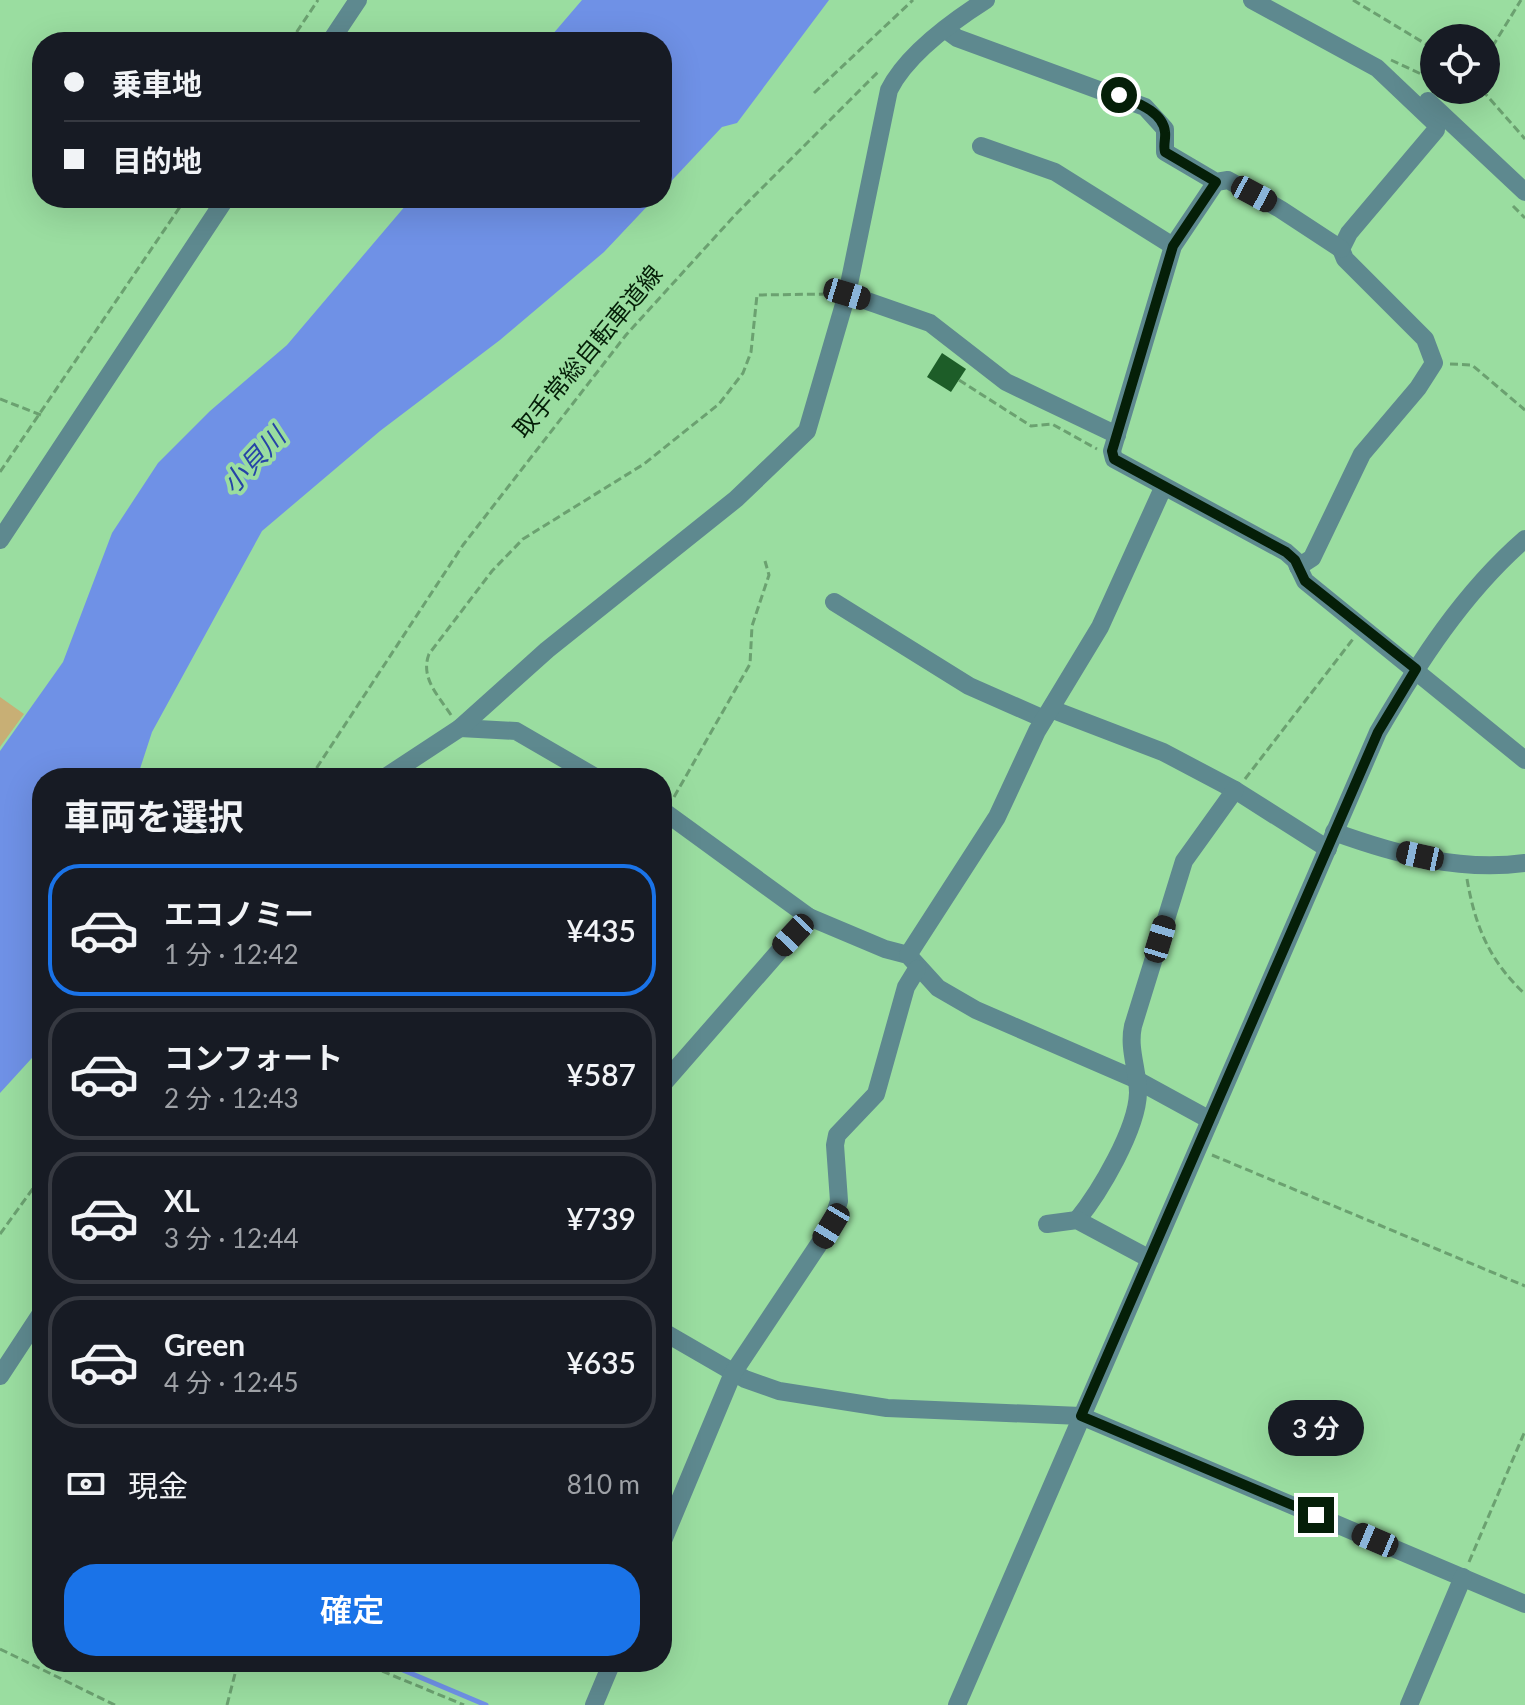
<!DOCTYPE html>
<html lang="ja">
<meta charset="utf-8">
<style>
body{margin:0;font-family:Lato,"Noto Sans JP",sans-serif;background:#242831;color:#f1f3f6;height:100vh;display:flex;flex-direction:column;font-size:30px;white-space:nowrap}
*{box-sizing:border-box;margin:0}
p{font-size:26px;color:#9ea1a6}
.icon{flex:none;width:44px;height:44px;fill:none;stroke:currentColor;stroke-width:2;stroke-linecap:round;stroke-linejoin:round}
.map{position:relative;flex:1;overflow:hidden}
.panel{position:absolute;left:32px;top:768px;width:640px;height:904px;display:flex;flex-direction:column;background:#171b24;border-radius:32px;box-shadow:0 8px 32px #0002}
.panel>*{flex:none}
.hud{position:absolute;left:32px;top:32px;width:640px;height:176px;border-radius:32px;box-shadow:0 8px 32px #0002;display:grid;align-content:center;height:176px;padding:0 32px;background:#171b24}
.buttons{position:absolute;left:1420px;top:24px;display:grid;gap:16px}
.buttons a{display:grid;place-items:center;width:80px;height:80px;border-radius:50%;background:#171b24;box-shadow:0 8px 32px #0002;font-size:40px}
.end{position:absolute;width:36px;height:36px;margin:-18px;border:10px solid #051f08;background:#fff;box-shadow:0 0 0 4px #fff}
.from{border-radius:50%}
.bubble{position:absolute;height:56px;border-radius:28px;background:#171b24;box-shadow:0 8px 32px #0002;font-size:26px;font-weight:600;line-height:56px;text-align:center}
.car{position:absolute;width:24px;height:48px;margin:-24px -12px;border-radius:10px;box-shadow:0 0 6px 2px #0007;background:linear-gradient(#222 24%,#8ab4d8 0 40%,#222 0 76%,#8ab4d8 0 86%,#222 0)}
.hud b{display:flex;align-items:center;gap:28px;height:76px;font-size:30px}
.hud b+b{border-top:2px solid #363941}
.hud i{width:20px;height:20px;background:#f1f3f6}
ul{padding:0;list-style:none}
li{display:flex;align-items:center;gap:24px;height:132px;margin:0 16px 12px;padding:0 16px;border:4px solid #363941;border-radius:32px}
li div{flex:1}
li b{display:block;font-size:30px}
li em{font-style:normal;font-weight:600}
li.current{border-color:#1a73e8}
li>.icon{width:72px;height:72px;stroke-width:1.5}
h2{padding:0 32px;font-size:36px;line-height:96px}
.pay{display:flex;align-items:center;gap:20px;height:88px;padding:0 32px;font-size:30px}
.pay p{margin-inline-start:auto}
.primary-button{display:flex;gap:16px;margin-top:auto;padding:16px 32px}
.primary-button a{flex:1;height:92px;border-radius:32px;background:#1a73e8;color:#fff;font-size:32px;font-weight:600;line-height:92px;text-align:center}
.map>svg:first-child{display:block}
.green{fill:#c8af75}
.water{fill:#6f91e6}
.lines{fill:none;stroke-linecap:round;stroke-linejoin:round}
.stream{stroke:#6f91e6;stroke-width:5}
.building{fill:#1d5d28}
.path{stroke:#6ba170;stroke-width:3;stroke-dasharray:8 4;stroke-linecap:butt}
.minor{stroke:#5e898f;stroke-width:18}
.route{stroke:#051f08;stroke-width:10}
.labels{text-anchor:middle;dominant-baseline:central;stroke-width:8;stroke-linejoin:round;paint-order:stroke}
.street-label{font-size:24px;fill:#051f08;stroke:#9adda0}
.water-label{font-size:26px;font-style:italic;fill:#2644a7;stroke:#9adda0}
</style>
<div class="map">
<svg width="1525" height="1705" viewBox="0 0 1525 1705">
<rect width="100%" height="100%" fill="#9adda0"/>
<!-- green -->
<polygon class="green" points="0,697 24,714 0,747"/>
<!-- water -->
<g class="water">
<polygon points="582,0 829,0 737,123 722,127 662,191 662,42 546,42"/>
<polygon points="412,198 655,198 604,252 500,340 380,431 262,531 152,732 137,778 42,778 42,1047 0,1093 0,751 63,662 112,533 158,463 210,411 287,345"/>
</g>
<g class="lines">
<!-- stream -->
<polyline class="stream" points="384,1662 486,1705"/>
</g>
<!-- building -->
<polygon class="building" points="942,353 966,369 951,392 927,377"/>
<g class="lines">
<!-- path -->
<g class="path">
<polyline points="1353,0 1434,49"/>
<polyline points="290,42 318,0"/>
<polyline points="1486,57 1521,0"/>
<polyline points="1391,60 1434,80"/>
<polyline points="1452,90 1457,93 1465,90"/>
<polyline points="1482,90 1525,139"/>
<polyline points="814,93 913,0"/>
<polyline points="1513,206 1525,218"/>
<polyline points="1450,364 1472,365 1525,410"/>
<polyline points="959,380 1031,426 1052,424 1097,449"/>
<polyline points="0,399 41,415"/>
<polyline points="0,472 186,198"/>
<path d="M451,715c-13,-20 -31,-37 -22,-61l63,-83 31,-32 121,-75 75,-60 24,-31 8,-21 6,-57 73,-1"/>
<polyline points="310,778 463,545 626,335 736,214 880,70"/>
<polyline points="1245,779 1353,639"/>
<polyline points="674,797 750,664 752,626 769,575 765,561"/>
<path d="M1467,879c8,47 23,83 58,115"/>
<polyline points="1212,1155 1525,1286"/>
<polyline points="0,1234 42,1176"/>
<polyline points="1469,1562 1525,1431"/>
<polyline points="0,1649 115,1705"/>
<polyline points="360,1662 464,1705"/>
<polyline points="227,1705 238,1662"/>
</g>
<!-- minor -->
<g class="minor">
<polyline points="1252,0 1377,68 1436,124 1436,130 1349,233 1341,249 1345,259 1425,339 1434,363 1418,388 1362,454 1312,558 1298,567"/>
<polyline points="946,30 957,38 1145,107 1165,129 1165,152 1216,182 1228,180 1280,209 1341,249"/>
<polyline points="330,42 358,0"/>
<polyline points="1428,101 1525,192"/>
<polyline points="981,146 1055,172 1173,246"/>
<polyline points="1216,182 1173,246 1112,451 1114,459 1286,552 1295,560 1305,581 1525,760"/>
<polyline points="847,294 930,323 1006,382 1117,435"/>
<polyline points="0,540 226,198"/>
<polyline points="834,602 969,686 1044,719"/>
<polyline points="1051,709 1163,752 1235,790 1328,849"/>
<polyline points="460,728 516,731 597,778"/>
<path d="M384,778l76,-50 87,-78 189,-151 71,-68 40,-137 42,-204c18,-36 64,-69 97,-90"/>
<polyline points="662,810 809,917 885,949 908,955 938,988 976,1010 1135,1079 1210,1120"/>
<path d="M1334,832c61,22 126,40 191,31"/>
<polyline points="908,955 997,817 1037,731 1100,627 1163,488"/>
<polyline points="662,1085 809,917"/>
<path d="M1077,1220c23,-28 60,-91 61,-127 0,-23 -10,-44 -5,-67l51,-165 51,-71"/>
<polyline points="1047,1224 1077,1220 1150,1259"/>
<polyline points="662,1331 745,1379 779,1391 887,1408 1081,1416 1525,1604"/>
<polyline points="0,1376 42,1312"/>
<polyline points="662,1543 733,1373 831,1226 839,1201 835,1145 837,1135 876,1094 906,987 917,969"/>
<polyline points="594,1705 612,1662"/>
<path d="M957,1705l421,-973c41,-70 85,-139 147,-193"/>
<polyline points="1409,1705 1463,1577"/>
</g>
</g>
<g class="lines">
<!-- route -->
<path class="route" d="M1119,95c16,7 44,16 46,37 1,7 -2,13 0,20l51,30 -43,64 -61,205 2,8 172,93 9,8 10,21 111,88 -38,63 -297,684 235,99"/>
</g>
<g class="labels">
<!-- street labels -->
<g class="street-label">
<text transform="translate(587 351) rotate(-50)">取手常総自転車道線</text>
</g>
<!-- water labels -->
<g class="water-label">
<text transform="translate(253 460) rotate(-47)">小貝川</text>
</g>
</g>
</svg>
<div class="buttons">
<a><svg class="icon" aria-label="locate" viewBox="0 0 24 24"><circle cx="12" cy="12" r="6"/><path d="M12 2v4M12 18v4M2 12h4M18 12h4"/></svg></a>
</div>
<i class="end from" style="left:1119px;top:95px"></i>
<i class="end" style="left:1316px;top:1515px"></i>
<div class="bubble" style="left:1268px;top:1400px;width:96px">3 分</div>
<i class="car" style="left:1254px;top:194px;rotate:118deg"></i>
<i class="car" style="left:847px;top:294px;rotate:107deg"></i>
<i class="car" style="left:1420px;top:856px;rotate:282deg"></i>
<i class="car" style="left:793px;top:935px;rotate:223deg"></i>
<i class="car" style="left:1160px;top:939px;rotate:17deg"></i>
<i class="car" style="left:831px;top:1226px;rotate:211deg"></i>
<i class="car" style="left:1375px;top:1540px;rotate:293deg"></i>
<div class="hud">
<b><i class="from"></i>乗車地</b>
<b><i></i>目的地</b>
</div>
<section class="panel">
<h2>車両を選択</h2>
<ul>
<li class="current"><svg class="icon" aria-label="car" viewBox="0 0 24 24"><path d="M5 17H2v-5l4-1 3-4h7l3 4 3 1v5h-3M9 17h6M6 11h13"/><circle cx="7" cy="17" r="2"/><circle cx="17" cy="17" r="2"/></svg><div><b>エコノミー</b><p>1 分 · 12:42</p></div><em>¥435</em></li>
<li><svg class="icon" aria-label="car" viewBox="0 0 24 24"><path d="M5 17H2v-5l4-1 3-4h7l3 4 3 1v5h-3M9 17h6M6 11h13"/><circle cx="7" cy="17" r="2"/><circle cx="17" cy="17" r="2"/></svg><div><b>コンフォート</b><p>2 分 · 12:43</p></div><em>¥587</em></li>
<li><svg class="icon" aria-label="car" viewBox="0 0 24 24"><path d="M5 17H2v-5l4-1 3-4h7l3 4 3 1v5h-3M9 17h6M6 11h13"/><circle cx="7" cy="17" r="2"/><circle cx="17" cy="17" r="2"/></svg><div><b>XL</b><p>3 分 · 12:44</p></div><em>¥739</em></li>
<li><svg class="icon" aria-label="car" viewBox="0 0 24 24"><path d="M5 17H2v-5l4-1 3-4h7l3 4 3 1v5h-3M9 17h6M6 11h13"/><circle cx="7" cy="17" r="2"/><circle cx="17" cy="17" r="2"/></svg><div><b>Green</b><p>4 分 · 12:45</p></div><em>¥635</em></li>
</ul>
<div class="pay"><svg class="icon" aria-label="cash" viewBox="0 0 24 24"><path d="M3 7h18v10H3z"/><circle cx="12" cy="12" r="2"/></svg>現金<p>810 m</p></div>
<div class="primary-button"><a>確定</a></div>
</section>
</div>
